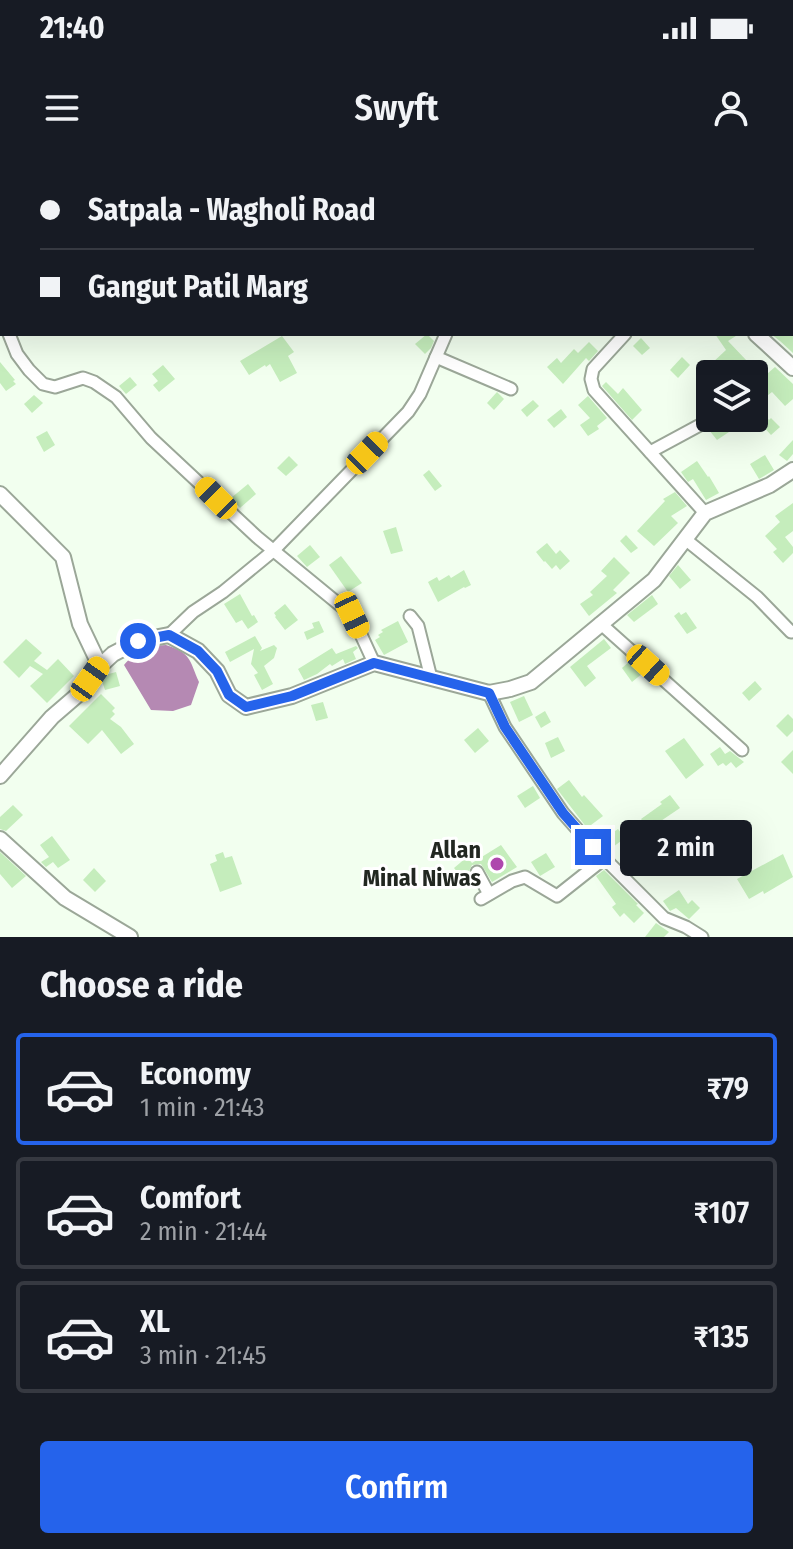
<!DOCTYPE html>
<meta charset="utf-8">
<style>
body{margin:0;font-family:"Fira Sans Condensed",sans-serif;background:#242831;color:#f1f3f6;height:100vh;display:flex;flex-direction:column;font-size:30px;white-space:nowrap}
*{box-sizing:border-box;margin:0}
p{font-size:26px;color:#9ea1a6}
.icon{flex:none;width:44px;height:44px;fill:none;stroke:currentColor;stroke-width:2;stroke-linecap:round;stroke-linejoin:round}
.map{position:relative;height:777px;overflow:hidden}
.details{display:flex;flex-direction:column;background:#171b24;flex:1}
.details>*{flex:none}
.hud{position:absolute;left:0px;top:0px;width:794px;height:176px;box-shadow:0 8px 32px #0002;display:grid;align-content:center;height:176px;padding:0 40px;background:#171b24}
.buttons{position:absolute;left:696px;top:200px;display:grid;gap:16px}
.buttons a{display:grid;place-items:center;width:72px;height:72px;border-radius:8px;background:#171b24;box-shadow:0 8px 32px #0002;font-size:40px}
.end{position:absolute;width:36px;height:36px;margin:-18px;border:10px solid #2563eb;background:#fff;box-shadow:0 0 0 4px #fff}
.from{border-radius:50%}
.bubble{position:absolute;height:56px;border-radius:8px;background:#171b24;box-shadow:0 8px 32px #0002;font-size:26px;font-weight:600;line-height:56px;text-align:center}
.car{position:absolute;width:24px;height:48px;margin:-24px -12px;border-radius:10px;box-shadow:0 0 6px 2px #0007;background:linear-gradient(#f5c518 24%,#345 0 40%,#f5c518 0 76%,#345 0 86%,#f5c518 0)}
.hud b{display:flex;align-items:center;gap:28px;height:76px;font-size:30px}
.hud b+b{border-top:2px solid #363941}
.hud i{width:20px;height:20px;background:#f1f3f6}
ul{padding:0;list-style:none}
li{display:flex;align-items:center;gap:24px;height:112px;margin:0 16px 12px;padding:0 24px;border:4px solid #363941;border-radius:8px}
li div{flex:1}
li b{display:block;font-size:30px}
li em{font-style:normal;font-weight:600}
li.current{border-color:#2563eb}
li>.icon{width:72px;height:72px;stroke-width:1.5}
h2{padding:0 40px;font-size:36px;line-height:96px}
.button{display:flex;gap:16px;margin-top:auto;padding:16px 40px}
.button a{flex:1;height:92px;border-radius:8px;background:#2563eb;color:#fff;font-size:32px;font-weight:600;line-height:92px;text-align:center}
.status{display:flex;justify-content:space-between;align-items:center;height:56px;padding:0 40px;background:#171b24;direction:ltr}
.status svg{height:22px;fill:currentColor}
header{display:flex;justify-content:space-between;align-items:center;height:104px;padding:0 40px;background:#171b24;font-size:36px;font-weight:600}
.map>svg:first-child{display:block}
.water{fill:#b589b3}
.building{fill:#c5edbc}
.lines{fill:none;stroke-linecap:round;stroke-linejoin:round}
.minor-casing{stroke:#9ba798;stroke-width:15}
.major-casing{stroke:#9ba798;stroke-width:18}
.minor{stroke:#fff;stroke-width:11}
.major{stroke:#fff;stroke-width:14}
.route{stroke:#2563eb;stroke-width:10}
.poi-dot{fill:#ae48ad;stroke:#fff;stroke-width:3}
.labels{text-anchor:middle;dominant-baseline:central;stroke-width:6;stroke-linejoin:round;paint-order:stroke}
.poi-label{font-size:24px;font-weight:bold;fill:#222721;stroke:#fff;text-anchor:end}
</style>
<div class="status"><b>21:40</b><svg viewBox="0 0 49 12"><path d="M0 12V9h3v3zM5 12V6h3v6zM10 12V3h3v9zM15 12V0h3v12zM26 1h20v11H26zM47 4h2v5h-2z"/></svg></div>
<header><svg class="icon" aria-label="menu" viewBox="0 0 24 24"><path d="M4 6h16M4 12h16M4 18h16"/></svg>Swyft<svg class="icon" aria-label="person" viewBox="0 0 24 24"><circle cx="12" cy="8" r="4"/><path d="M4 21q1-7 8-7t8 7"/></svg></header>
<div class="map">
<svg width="793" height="777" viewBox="0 0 793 777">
<rect width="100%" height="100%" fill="#f2ffef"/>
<!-- water -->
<path class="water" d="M166,485c25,8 23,14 33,37l-8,23 -18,6 -22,-1 -27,-45c12,-14 22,-19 42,-20z"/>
<!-- building -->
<g class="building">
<polygon points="427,174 434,181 431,188 425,194 415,184"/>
<polygon points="715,174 739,174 728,181 747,201 746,202 760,220 775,207 793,224 793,239 785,246 772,232 763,239 754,226 754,214 710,214 710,233 696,218 726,190"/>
<polygon points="771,174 793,174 793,193 780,181"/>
<polygon points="282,176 294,192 288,196 297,213 280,222 270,204 266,207 265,205 249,215 240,201"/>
<polygon points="641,178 650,188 642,195 633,186"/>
<polygon points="589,182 598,191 589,201 586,198 563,224 547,207 557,198 561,203 574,189 578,193"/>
<polygon points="682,197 690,205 678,218 670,210"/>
<polygon points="0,202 15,220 13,221 16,224 6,231 0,223"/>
<polygon points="163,205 175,219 159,232 153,225 158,221 152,214"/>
<polygon points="130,217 137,225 126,234 119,226"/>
<polygon points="606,222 618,234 623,228 642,250 632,260 602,226"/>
<polygon points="497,232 504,239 494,250 487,243"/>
<polygon points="34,235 43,243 32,253 24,244"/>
<polygon points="588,236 607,258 597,266 599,269 588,276 580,265 590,258 578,245"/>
<polygon points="533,240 539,246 527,257 521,250"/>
<polygon points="754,241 769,260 771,258 780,267 771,275 760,263 758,265 754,261 738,269 733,258 754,258"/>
<polygon points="561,249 567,257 554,268 547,260"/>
<polygon points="721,261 729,272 717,280 709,270"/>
<polygon points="47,271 55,285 44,292 36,277"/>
<polygon points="793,280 793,294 787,301 779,295"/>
<polygon points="765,295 774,310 759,319 750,304"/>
<polygon points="289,296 298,305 286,316 277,308"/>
<polygon points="697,301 708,317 709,316 719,333 706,340 693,319 688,322 681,312"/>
<polygon points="429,310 442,326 435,331 423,315"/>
<polygon points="248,324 256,334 240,348 231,338"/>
<polygon points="675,332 687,346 671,356 678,363 654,386 637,371 665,341 663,339"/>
<polygon points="793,343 793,371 785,377 793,387 793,393 783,403 773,392 777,389 765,376 780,362 775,356"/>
<polygon points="396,367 403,391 391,394 383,371"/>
<polygon points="626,375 638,388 631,393 620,381"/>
<polygon points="547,383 556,394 560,390 570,401 560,410 556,405 552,409 545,401 544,402 536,392"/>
<polygon points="310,385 320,397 307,407 297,396"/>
<polygon points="341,396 362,423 348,432 329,405"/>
<polygon points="614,397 630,413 613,430 617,433 589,456 580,444 593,435 590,432 607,416 601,411"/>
<polygon points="678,405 691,420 680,429 669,416"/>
<polygon points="464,410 471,425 465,428 464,427 438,442 428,422 437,417 439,421 449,415 451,418"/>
<polygon points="240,434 252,456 254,455 258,462 248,469 242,460 236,463 224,444"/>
<polygon points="652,435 658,444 634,462 627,455"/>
<polygon points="285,444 298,460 285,470 275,457 276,456 274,453"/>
<polygon points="679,452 681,455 686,452 697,468 687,474 674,456"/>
<polygon points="319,461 324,472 307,480 304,472 314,468 312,463"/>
<polygon points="398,461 408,482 384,495 375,480 380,477 378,475 383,472 381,470"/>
<polygon points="255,476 262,488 260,491 274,485 277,488 274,498 264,506 273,524 262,530 254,515 258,513 251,504 254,489 230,502 225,492"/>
<polygon points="26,479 42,493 34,501 47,510 58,499 74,516 47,543 30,526 43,514 30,506 19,518 3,502"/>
<polygon points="604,479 611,488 587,506 596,518 585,527 570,507"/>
<polygon points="356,486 358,488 353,492 356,499 345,504 343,499 332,506 330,504 317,514 304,520 298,509 332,488 336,494"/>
<polygon points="630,501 643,513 632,522 622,508"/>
<polygon points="116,512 120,526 105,530 102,521 105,515"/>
<polygon points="755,521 762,529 749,541 742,533"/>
<polygon points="101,534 115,548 112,551 115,554 110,559 121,567 134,584 121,594 102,570 88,584 69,566"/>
<polygon points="524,536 533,555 519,562 510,542"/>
<polygon points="323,542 328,558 316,561 311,545"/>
<polygon points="545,551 551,562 541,568 535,557"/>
<polygon points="788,554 793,559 793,571 787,577 776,566"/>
<polygon points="478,568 489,581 475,593 464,580"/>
<polygon points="558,577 565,591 551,598 545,583"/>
<polygon points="684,578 704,605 686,619 665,591"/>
<polygon points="720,587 725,594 730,591 744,602 736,608 731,602 726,606 723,603 718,606 710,594"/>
<polygon points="793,590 793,614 781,602"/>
<polygon points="569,620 582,637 584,635 603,656 587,668 557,629"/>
<polygon points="533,626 540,638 525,648 517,636"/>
<polygon points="670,635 680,648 649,669 641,659 662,644 660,642"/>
<polygon points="13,645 23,655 6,671 0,669 0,657"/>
<polygon points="618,669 625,678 609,690 602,680"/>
<polygon points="52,676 70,700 58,708 53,702 46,707 41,702 49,697 40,685"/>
<polygon points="501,685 517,707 492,722 481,704 472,705 469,711 469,716 464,720 454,708 467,697 472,703"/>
<polygon points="0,692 26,716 12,728 0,714"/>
<polygon points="223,692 225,698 232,696 242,724 220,732 210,704 217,701 215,695"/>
<polygon points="546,693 555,707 540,716 531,702"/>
<polygon points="783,694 793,717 764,734 763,731 749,739 737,719"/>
<polygon points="94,708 106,721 95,732 83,720"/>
<polygon points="604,710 638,744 636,745 644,753 634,763 624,753 620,757 612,747 616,744 596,716"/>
<polygon points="679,730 688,744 692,740 700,748 689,759 676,748 670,751 663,741"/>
<polygon points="656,763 669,772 664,777 645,777"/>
</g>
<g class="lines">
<!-- minor casing -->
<g class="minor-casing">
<g id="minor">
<polyline points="742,0 743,2"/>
<polyline points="360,2 365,0"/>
<polyline points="792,64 793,65"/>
<polyline points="0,165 2,167"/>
<polyline points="9,174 17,194 29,210 43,224 55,227 83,218 94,222 116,237 151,278 257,377 352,455 374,503"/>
<polyline points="625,174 593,209 591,219 594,230 705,353"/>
<polyline points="436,197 511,229"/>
<polyline points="650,292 713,258"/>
<polyline points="685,379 757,437 791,472"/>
<polyline points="410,456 418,466 431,518"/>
<polyline points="600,463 742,590"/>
<polyline points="169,475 193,452 223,432 273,391 408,252 420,234 446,174"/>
<polyline points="489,533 505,567 563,653 593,687 664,758 686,767 702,777"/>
<polyline points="477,712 489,734"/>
<polyline points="481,739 512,721 525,717 557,736 605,698"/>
</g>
</g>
<!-- major casing -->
<g class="major-casing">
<g id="major">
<polyline points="458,0 460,2"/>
<polyline points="756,174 793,208"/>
<polyline points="0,334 63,397 80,464 100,506"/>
<polyline points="0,616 52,557 81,532 100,506 113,494 138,481 169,475 198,491 217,511 229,535 246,547 292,536 374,503 489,533 510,529 531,522 654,420 705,353 770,325 793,310"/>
<polyline points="0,679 65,738 130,777"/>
</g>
</g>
<!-- minor -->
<use href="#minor" class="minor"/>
<!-- major -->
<use href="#major" class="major"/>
</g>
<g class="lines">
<!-- route -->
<polyline class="route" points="138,481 169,475 198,491 217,511 229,535 246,547 292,536 374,503 489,533 505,567 563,653 593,687"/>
</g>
<!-- markers -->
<circle class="poi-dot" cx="497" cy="704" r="8"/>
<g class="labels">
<!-- poi labels -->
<g class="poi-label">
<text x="481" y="690">Allan<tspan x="481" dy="28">Minal Niwas</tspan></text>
</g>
</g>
</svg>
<div class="buttons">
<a><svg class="icon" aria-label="layers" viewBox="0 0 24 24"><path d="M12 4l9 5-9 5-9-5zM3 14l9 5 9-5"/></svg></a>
</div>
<i class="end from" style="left:138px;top:481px"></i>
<i class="end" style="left:593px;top:687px"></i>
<div class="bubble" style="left:620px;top:660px;width:132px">2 min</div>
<i class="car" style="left:367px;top:293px;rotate:44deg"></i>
<i class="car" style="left:216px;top:338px;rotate:315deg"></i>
<i class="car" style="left:352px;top:455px;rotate:155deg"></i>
<i class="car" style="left:648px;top:505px;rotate:132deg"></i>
<i class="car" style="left:90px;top:519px;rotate:35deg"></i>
<div class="hud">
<b><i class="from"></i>Satpala - Wagholi Road</b>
<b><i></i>Gangut Patil Marg</b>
</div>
</div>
<section class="details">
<h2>Choose a ride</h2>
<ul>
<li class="current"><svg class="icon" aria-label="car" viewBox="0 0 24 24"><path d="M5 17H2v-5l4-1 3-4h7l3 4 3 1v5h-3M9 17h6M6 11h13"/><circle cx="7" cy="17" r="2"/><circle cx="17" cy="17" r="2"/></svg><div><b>Economy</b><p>1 min · 21:43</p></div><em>₹79</em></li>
<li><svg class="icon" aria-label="car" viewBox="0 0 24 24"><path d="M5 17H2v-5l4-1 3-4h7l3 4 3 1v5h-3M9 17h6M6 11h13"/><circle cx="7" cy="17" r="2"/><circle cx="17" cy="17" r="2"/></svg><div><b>Comfort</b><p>2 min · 21:44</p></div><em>₹107</em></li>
<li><svg class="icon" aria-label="car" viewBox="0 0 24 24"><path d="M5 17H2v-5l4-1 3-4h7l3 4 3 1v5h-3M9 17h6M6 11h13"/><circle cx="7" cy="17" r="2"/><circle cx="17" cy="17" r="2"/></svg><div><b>XL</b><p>3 min · 21:45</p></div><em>₹135</em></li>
</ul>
<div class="button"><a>Confirm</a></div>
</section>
